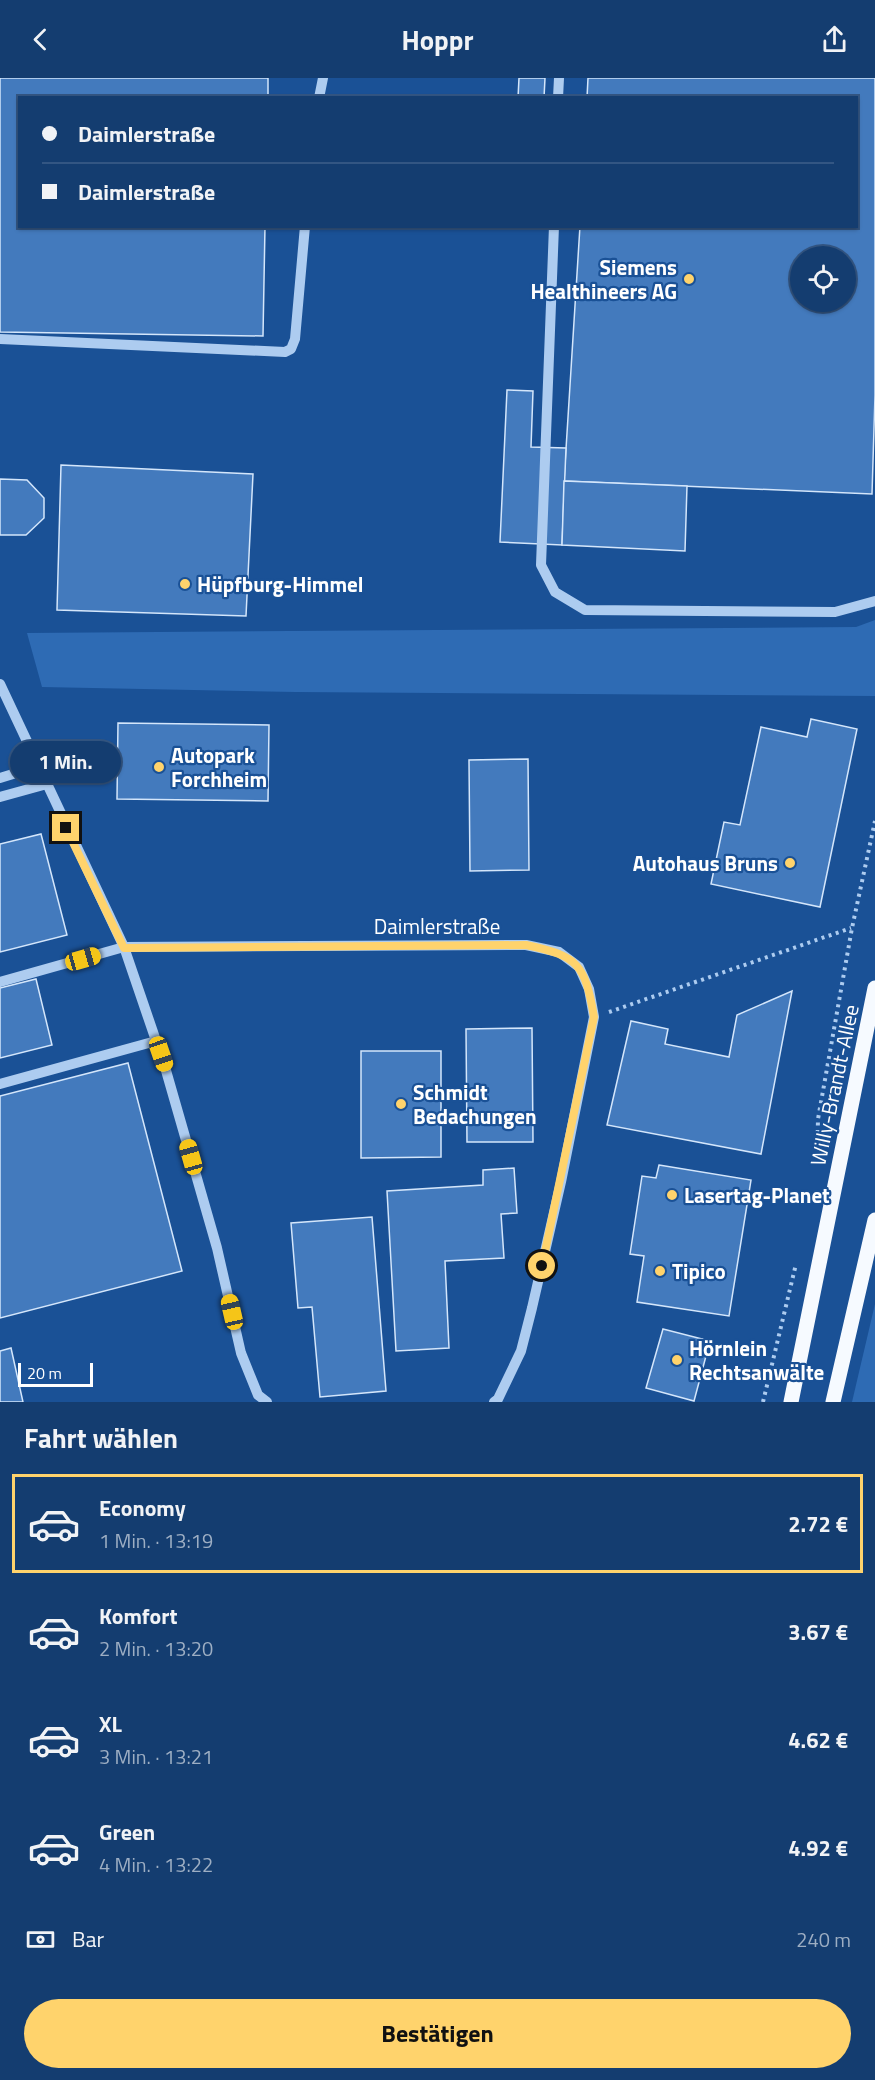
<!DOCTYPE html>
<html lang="de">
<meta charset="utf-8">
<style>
body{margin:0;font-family:"Titillium Web",sans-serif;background:#214878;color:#f1f3f6;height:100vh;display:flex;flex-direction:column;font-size:22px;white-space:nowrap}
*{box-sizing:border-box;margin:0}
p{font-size:20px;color:#9daec3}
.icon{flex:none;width:33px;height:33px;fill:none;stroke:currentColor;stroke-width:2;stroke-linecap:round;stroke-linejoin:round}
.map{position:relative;height:1324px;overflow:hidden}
.panel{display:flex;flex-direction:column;background:#143d70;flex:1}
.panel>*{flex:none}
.banner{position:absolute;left:18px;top:18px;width:840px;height:132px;border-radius:0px;box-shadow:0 2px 4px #0004,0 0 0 2px #335683;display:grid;align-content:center;height:132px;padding:0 24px;background:#143d70}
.fabs{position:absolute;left:790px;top:168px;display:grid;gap:12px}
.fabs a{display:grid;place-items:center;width:66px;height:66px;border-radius:50%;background:#143d70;box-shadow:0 2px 4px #0004,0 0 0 2px #335683;font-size:30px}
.scale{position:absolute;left:18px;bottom:15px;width:75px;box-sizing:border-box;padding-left:6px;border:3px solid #fff;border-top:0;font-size:16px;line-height:21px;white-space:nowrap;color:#fff;-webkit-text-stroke:4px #1a5196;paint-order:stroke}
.end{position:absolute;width:27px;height:27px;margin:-14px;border:8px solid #ffd36c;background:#111;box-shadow:0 0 0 3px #111}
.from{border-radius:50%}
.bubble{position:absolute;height:42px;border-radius:21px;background:#143d70;box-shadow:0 2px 4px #0004,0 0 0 2px #335683;font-size:20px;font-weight:700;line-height:42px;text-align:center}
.car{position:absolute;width:18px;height:36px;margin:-18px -9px;border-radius:8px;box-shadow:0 0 4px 2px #0007;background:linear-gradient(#f5c518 24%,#345 0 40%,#f5c518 0 76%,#345 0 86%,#f5c518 0)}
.banner b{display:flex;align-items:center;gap:21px;height:57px;font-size:22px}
.banner b+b{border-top:2px solid #335683}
.banner i{width:15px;height:15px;background:#f1f3f6}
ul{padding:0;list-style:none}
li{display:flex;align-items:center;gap:18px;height:99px;margin:0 12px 9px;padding:0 12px;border:3px solid transparent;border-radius:0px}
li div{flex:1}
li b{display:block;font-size:22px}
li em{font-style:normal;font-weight:700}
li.selected{border-color:#ffd36c}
li>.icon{width:54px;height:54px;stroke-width:1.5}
h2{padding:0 24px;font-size:27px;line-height:72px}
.pay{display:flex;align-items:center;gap:15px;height:66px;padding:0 24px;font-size:22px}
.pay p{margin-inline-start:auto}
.cta{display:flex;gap:12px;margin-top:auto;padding:12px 24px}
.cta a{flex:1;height:69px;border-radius:36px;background:#ffd36c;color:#111;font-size:24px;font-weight:700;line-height:69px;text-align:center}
header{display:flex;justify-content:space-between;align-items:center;height:78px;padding:0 24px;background:#143d70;font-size:27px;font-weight:700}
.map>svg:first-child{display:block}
.green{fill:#2e6bb4}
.building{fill:#437abd;stroke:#d4e6fb;stroke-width:1.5;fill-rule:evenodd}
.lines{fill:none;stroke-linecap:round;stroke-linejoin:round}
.path{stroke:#adccf0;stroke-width:4;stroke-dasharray:3 4.5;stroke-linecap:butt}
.minor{stroke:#adccf0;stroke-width:10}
.major{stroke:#f6faff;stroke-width:15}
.route{stroke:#ffd36c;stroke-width:8}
.poi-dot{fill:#ffd36c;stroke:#1a5196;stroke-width:2}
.labels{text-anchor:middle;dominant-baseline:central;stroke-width:4.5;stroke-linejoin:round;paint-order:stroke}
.poi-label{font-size:21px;font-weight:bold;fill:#fff;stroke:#1a5196;text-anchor:start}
.street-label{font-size:21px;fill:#fff;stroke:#1a5196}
</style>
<header><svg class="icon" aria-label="back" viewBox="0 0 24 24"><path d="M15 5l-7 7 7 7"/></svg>Hoppr<svg class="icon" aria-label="share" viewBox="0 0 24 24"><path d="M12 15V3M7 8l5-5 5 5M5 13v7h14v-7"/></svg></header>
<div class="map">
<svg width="875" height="1324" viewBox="0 0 875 1324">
<rect width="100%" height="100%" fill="#1a5196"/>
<!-- green -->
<g class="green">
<polygon points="875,542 875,618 296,614 42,609 27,555 856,549"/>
<polygon points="875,1226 875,1324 852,1324"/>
</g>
<!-- building -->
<g class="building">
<polygon points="0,0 268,0 268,20 20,20 20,148 265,148 263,258 0,254"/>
<polygon points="519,0 545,0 544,20 518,20"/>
<path d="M588,0h287v317l-3,99 -308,-13 16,-255h276v-128h-269zM801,178h45v46h-45z"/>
<polygon points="507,312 533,313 531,369 566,370 562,467 500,464"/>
<polygon points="61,387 253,396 246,538 57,532"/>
<polygon points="0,401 27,402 44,420 44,440 26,457 0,457"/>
<polygon points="564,403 687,408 685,473 562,467"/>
<polygon points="811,641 857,651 820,829 711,806 724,744 740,747 761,649 807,659"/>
<polygon points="118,645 269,647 268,723 117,721"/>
<polygon points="528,681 529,792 470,793 469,682"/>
<polygon points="41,756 67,857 0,874 0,766"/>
<polygon points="36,901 52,967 0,980 0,910"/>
<polygon points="792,913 761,1076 607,1047 631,943 668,951 665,966 729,979 737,937"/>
<polygon points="532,950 533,1064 467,1064 466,951"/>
<polygon points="361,973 441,973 441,1079 361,1080"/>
<polygon points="128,985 182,1193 0,1240 0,1018"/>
<polygon points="659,1087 751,1102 729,1238 637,1224 644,1178 630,1176 642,1098 656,1100"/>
<polygon points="514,1090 517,1135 501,1136 504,1180 445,1183 449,1270 396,1273 387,1113 483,1107 483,1092"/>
<polygon points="372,1139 386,1313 320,1319 312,1229 298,1230 291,1145"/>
<polygon points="663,1251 710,1263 694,1323 646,1310"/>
<polygon points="11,1270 23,1324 0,1324 0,1273"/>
</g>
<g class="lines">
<!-- path -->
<g class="path">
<polyline points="609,934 851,850"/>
<polyline points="817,1085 818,1041 852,850 875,743"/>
<polyline points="763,1324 796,1186"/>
</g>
<!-- minor -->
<g class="minor">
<polyline points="319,20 323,0"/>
<polyline points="558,20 559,0"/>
<polyline points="554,148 541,487 555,514 585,532 835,534 875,523"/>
<polyline points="0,261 285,274 291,271 295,261 305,148"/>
<polyline points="0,606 124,869 165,989 217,1170 241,1275 258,1317 267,1324"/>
<polyline points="0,700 39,688"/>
<polyline points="0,719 47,706"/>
<polyline points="0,904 124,869 526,867 559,874 579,889 589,911 594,939 561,1104 532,1230 521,1273 498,1321 494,1324"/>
<polyline points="0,1006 156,963"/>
</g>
<!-- major -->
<g class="major">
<polyline points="791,1324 875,910"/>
<polyline points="833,1324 875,1142"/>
</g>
</g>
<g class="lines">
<!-- route -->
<path class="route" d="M66,750l58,120 402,-3c53,11 59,20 68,72l-52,249"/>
</g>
<!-- markers -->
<g class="poi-dot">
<circle cx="689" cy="201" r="6"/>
<circle cx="185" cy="506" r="6"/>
<circle cx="159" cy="689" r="6"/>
<circle cx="790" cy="785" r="6"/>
<circle cx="401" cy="1026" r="6"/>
<circle cx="672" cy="1117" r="6"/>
<circle cx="660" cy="1193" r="6"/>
<circle cx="677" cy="1282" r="6"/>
</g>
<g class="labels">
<!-- poi labels -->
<g class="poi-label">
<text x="677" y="189" text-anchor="end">Siemens<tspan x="677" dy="24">Healthineers AG</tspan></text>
<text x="197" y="506">Hüpfburg-Himmel</text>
<text x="171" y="677">Autopark<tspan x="171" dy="24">Forchheim</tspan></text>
<text x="778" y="785" text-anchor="end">Autohaus Bruns</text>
<text x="413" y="1014">Schmidt<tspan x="413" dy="24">Bedachungen</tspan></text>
<text x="684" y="1117">Lasertag-Planet</text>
<text x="672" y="1193">Tipico</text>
<text x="689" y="1270">Hörnlein<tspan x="689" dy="24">Rechtsanwälte</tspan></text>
</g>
<!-- street labels -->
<g class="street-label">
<text x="437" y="848">Daimlerstraße</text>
<text transform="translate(834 1007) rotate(-78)">Willy-Brandt-Allee</text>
</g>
</g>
</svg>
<div class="fabs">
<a><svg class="icon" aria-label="locate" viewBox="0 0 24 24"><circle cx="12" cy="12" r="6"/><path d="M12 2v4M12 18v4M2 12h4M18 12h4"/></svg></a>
</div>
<div class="scale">20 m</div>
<i class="end from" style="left:542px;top:1188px"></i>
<i class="end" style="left:66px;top:750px"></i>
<div class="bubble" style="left:10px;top:663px;width:111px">1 Min.</div>
<i class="car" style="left:83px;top:881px;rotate:74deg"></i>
<i class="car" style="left:161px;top:976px;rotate:161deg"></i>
<i class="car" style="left:191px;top:1079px;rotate:344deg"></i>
<i class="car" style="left:232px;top:1234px;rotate:347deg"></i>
<div class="banner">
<b><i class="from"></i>Daimlerstraße</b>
<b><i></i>Daimlerstraße</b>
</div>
</div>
<section class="panel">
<h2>Fahrt wählen</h2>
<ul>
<li class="selected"><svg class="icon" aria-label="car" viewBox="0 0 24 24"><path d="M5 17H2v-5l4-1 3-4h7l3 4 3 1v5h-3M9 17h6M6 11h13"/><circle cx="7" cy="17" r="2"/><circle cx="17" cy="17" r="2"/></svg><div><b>Economy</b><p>1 Min. · 13:19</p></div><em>2.72 €</em></li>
<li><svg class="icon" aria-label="car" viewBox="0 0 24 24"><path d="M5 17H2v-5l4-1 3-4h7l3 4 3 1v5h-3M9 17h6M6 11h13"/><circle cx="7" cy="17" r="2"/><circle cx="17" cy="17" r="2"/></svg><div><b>Komfort</b><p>2 Min. · 13:20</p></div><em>3.67 €</em></li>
<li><svg class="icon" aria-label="car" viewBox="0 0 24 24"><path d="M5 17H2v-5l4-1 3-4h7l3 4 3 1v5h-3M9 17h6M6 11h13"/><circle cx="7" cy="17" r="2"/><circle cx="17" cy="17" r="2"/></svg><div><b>XL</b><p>3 Min. · 13:21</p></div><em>4.62 €</em></li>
<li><svg class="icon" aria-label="car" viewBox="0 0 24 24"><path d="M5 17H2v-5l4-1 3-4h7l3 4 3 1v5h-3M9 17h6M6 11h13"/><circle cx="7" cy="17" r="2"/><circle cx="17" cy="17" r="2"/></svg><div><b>Green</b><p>4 Min. · 13:22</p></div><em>4.92 €</em></li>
</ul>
<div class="pay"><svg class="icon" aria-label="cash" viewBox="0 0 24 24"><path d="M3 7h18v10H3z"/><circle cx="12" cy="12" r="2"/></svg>Bar<p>240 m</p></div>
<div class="cta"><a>Bestätigen</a></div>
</section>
